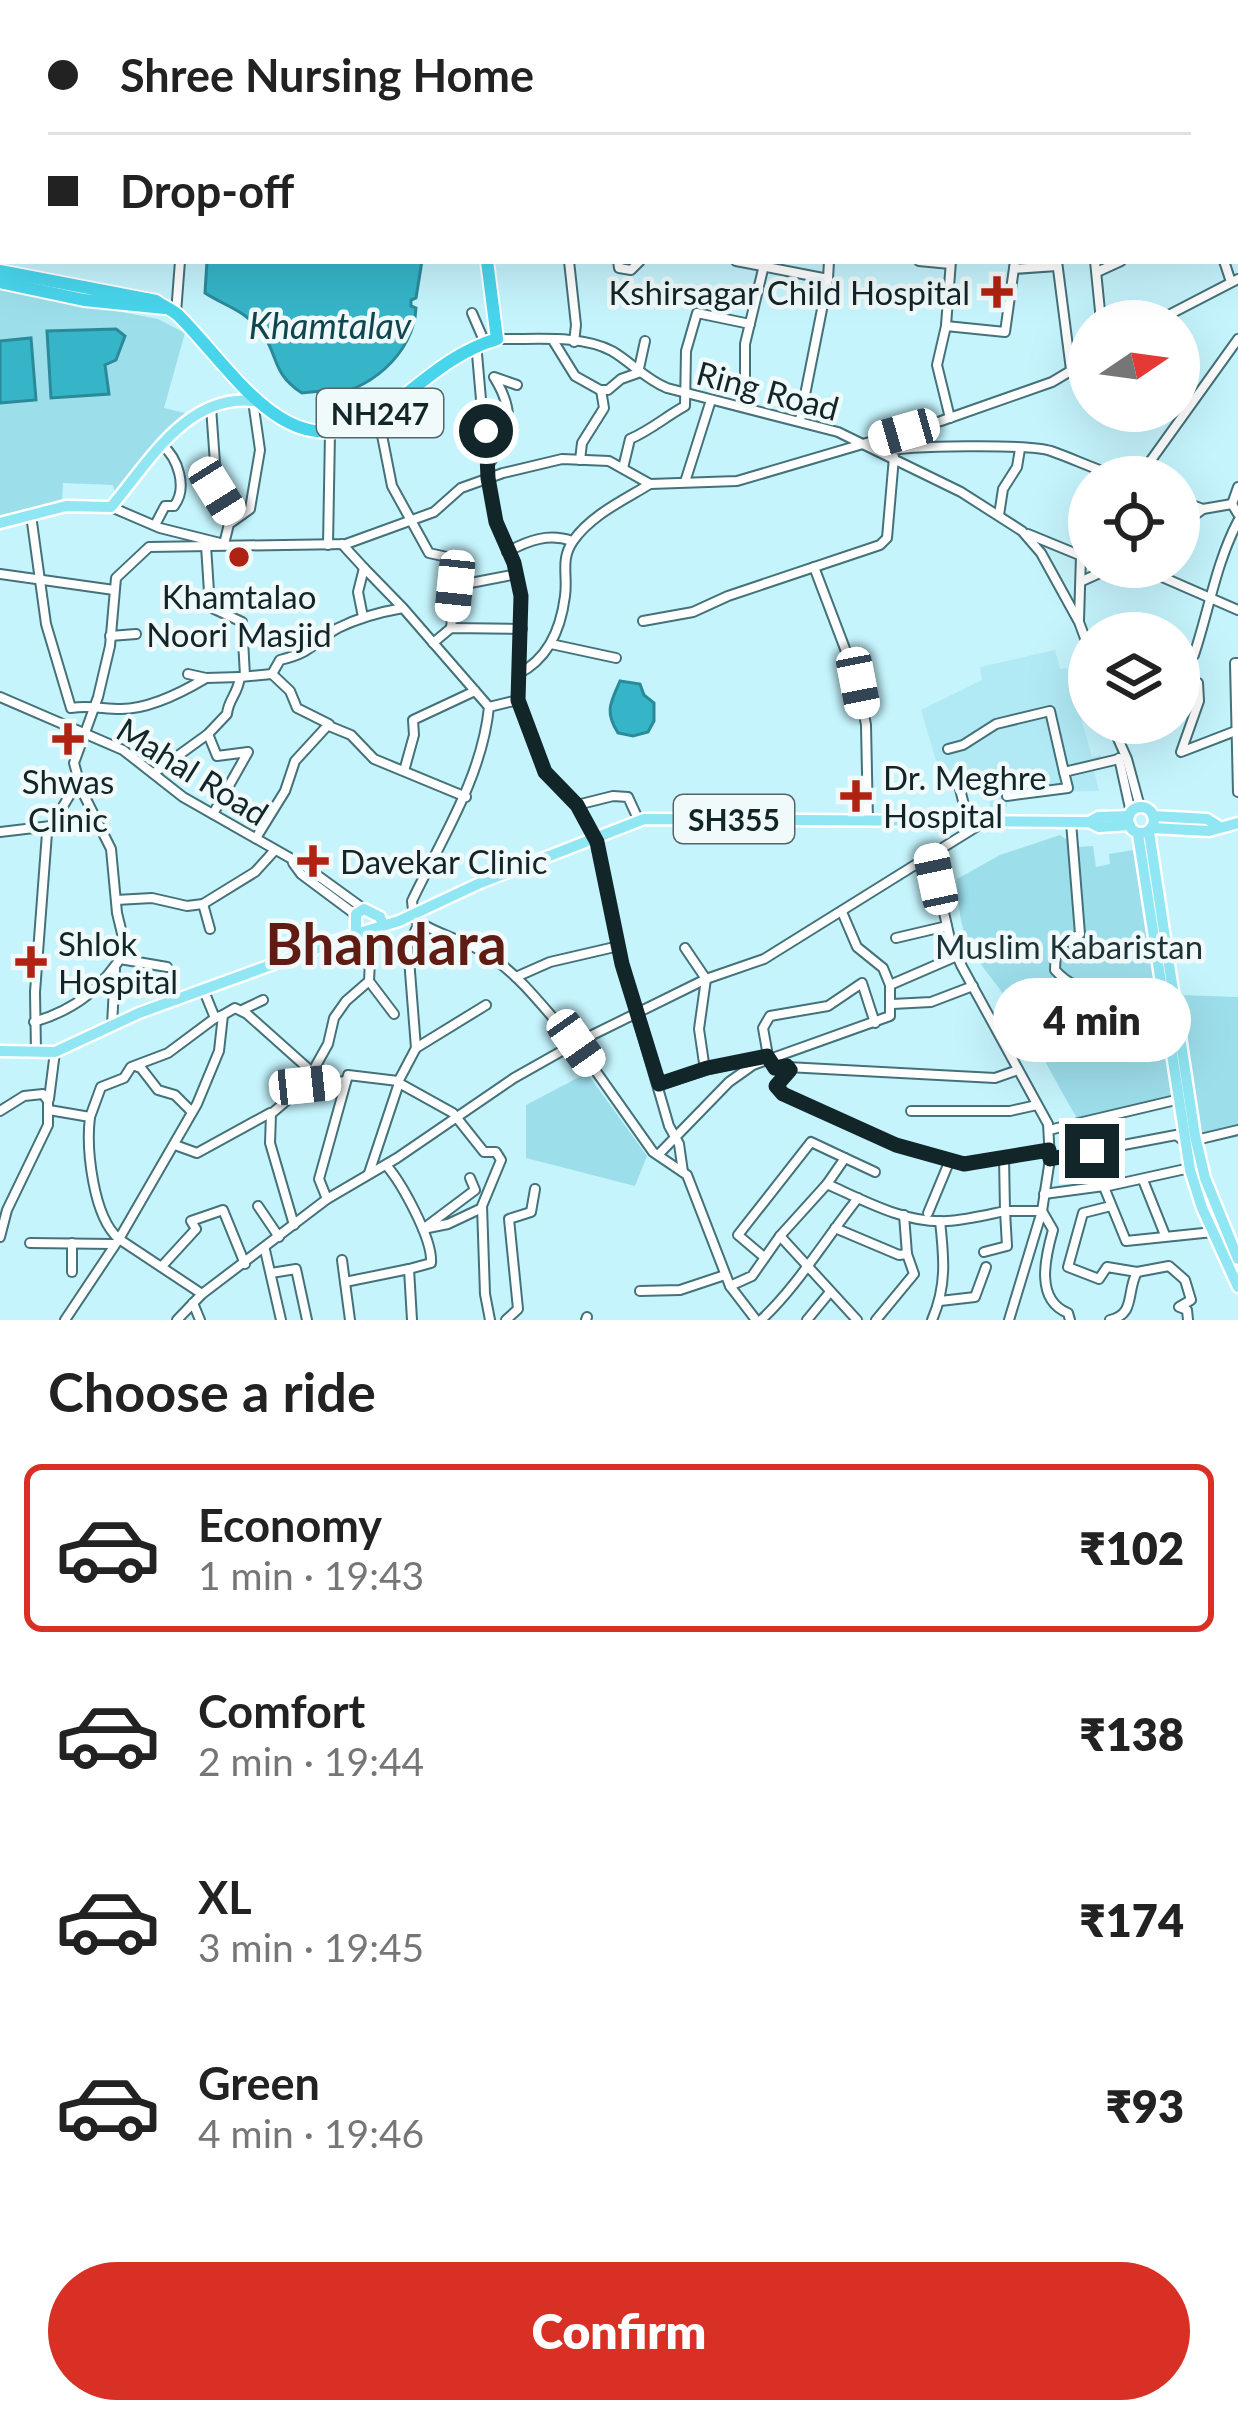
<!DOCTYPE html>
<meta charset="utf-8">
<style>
body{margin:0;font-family:Lato,sans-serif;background:#f2f2f2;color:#222;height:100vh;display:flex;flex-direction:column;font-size:45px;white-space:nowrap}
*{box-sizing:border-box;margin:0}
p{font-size:39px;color:#767676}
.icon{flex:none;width:66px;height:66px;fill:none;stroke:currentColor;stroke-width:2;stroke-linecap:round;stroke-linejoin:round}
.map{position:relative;height:1320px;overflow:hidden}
.sheet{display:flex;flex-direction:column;background:#fff;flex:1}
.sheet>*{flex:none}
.top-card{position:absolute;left:0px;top:0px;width:1239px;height:264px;box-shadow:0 12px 48px #0002;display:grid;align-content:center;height:264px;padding:0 48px;background:#fff}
.needle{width:78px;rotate:77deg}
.controls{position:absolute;left:1068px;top:300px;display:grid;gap:24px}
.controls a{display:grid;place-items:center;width:132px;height:132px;border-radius:50%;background:#fff;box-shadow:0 12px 48px #0002;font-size:60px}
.end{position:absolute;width:54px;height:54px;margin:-27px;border:15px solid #122528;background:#fff;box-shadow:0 0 0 6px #fff}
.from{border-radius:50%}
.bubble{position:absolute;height:84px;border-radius:42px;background:#fff;box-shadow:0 12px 48px #0002;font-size:39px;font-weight:800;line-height:84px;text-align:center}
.car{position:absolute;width:36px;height:72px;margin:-36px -18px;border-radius:15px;box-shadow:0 0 9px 3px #0007;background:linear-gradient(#fff 24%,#345 0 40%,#fff 0 76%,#345 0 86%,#fff 0)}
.top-card b{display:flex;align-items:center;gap:42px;height:114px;font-size:45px}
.top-card b+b{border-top:3px solid #e0e0e0}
.top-card i{width:30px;height:30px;background:#222}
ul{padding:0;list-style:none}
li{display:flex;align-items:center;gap:36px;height:168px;margin:0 24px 18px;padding:0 24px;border:6px solid transparent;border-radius:18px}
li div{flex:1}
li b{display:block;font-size:45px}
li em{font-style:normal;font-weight:800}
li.selected{border-color:#d93025}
li>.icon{width:108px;height:108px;stroke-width:1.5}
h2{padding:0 48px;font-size:54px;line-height:144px}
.primary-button{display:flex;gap:24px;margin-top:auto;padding:24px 48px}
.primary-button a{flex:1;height:138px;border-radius:72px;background:#d93025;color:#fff;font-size:48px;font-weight:800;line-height:138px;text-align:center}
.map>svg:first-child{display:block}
.built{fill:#b1eaf5}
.green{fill:#9ddeeb}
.water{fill:#36b5c9;stroke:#2b8a99;stroke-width:3}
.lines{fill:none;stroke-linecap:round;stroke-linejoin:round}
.minor-casing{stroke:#457179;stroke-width:12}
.major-casing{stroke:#fff;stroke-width:15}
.highway-casing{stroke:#fff;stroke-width:16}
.minor{stroke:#fff;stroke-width:8}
.major{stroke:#91e6f4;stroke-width:10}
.highway{stroke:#48d5ec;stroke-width:12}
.rail{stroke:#253b3f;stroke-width:3}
.route{stroke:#122528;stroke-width:15}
.poi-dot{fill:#b02212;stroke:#f1fafb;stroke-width:4.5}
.labels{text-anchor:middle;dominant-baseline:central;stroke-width:9;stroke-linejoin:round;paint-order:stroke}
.shield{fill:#f1fafb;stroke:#556567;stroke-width:3}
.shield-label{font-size:30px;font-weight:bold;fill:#122528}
.poi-label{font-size:33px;fill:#122528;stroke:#f1fafb;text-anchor:start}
.street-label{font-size:33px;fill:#122528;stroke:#f1fafb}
.park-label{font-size:33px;fill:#1e3337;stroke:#f1fafb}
.water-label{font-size:36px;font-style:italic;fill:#10464f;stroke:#f1fafb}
.town-label{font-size:57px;font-weight:bold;fill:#601c13;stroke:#f1fafb}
</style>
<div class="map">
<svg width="1238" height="1320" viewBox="0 0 1238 1320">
<rect width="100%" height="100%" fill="#c5f4fd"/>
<!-- built -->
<polygon class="built" points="1055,650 1060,669 1067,668 1092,757 1101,755 1105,768 1094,771 1099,791 1029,792 1008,798 1007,807 990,807 989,789 966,789 959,770 939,771 921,710 982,680 980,667"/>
<!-- green -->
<g class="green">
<polygon points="0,0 442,0 442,3 3,3 0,167"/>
<polygon points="0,289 158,319 185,333 164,408 185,413 116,497 113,485 63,483 62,504 0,520 0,403 35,400 31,339 0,341"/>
<path d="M1060,835l17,12 16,-1 3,21 14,-3 -1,-10 25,-4 6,15 34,230 -97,23c-21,-35 -39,-72 -61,-106 -37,-56 -57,-58 -59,-133l43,-24z"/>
<polygon points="1180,995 1238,997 1238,1125 1197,1135"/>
<polygon points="587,1073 647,1156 635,1186 526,1158 526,1105"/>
</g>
<!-- water -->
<g class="water">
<path d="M207,261h215l-6,37 -5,2v6l5,2c-2,46 -49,86 -94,88l-1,-5 -19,2c-31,-20 -23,-38 -41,-62 -15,-20 -36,-25 -56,-38z"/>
<polygon points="116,329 125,336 116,360 105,365 109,394 51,398 47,331"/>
<polygon points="31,338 36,400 0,403 0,341"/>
<path d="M620,681l20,3 4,11 10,8v18l-6,11 -15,4 -15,-3c-14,-22 -7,-31 2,-52z"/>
</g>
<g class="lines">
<!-- minor casing -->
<g class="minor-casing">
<g id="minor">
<polyline points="719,0 720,3"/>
<polyline points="826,0 826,3"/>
<polyline points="868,0 868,3"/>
<polyline points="1006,0 1007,3"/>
<polyline points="1164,0 1165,3"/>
<polyline points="1072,3 1084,0"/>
<polyline points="1236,39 1238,39"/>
<polyline points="1236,58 1238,58"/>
<polyline points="1236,93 1238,93"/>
<polyline points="1236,116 1238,124"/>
<polyline points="1236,167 1238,167"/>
<polyline points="0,193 3,192"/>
<polyline points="569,261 576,325 574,342"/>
<polyline points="618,261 619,268 631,270 640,261"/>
<polyline points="736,261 828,279 829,261"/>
<polyline points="919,261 950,264"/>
<polyline points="1057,261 1071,370"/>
<polyline points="1095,261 1101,321"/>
<polyline points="1224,261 1231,282"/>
<polyline points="1014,269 1057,266"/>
<polyline points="1097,272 1121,261"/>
<polyline points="176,313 180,261"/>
<polyline points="472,313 485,343"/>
<polyline points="1157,321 1238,279"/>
<polyline points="946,325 951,261"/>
<path d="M498,339c35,1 82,-5 114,12 19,11 33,28 55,37l171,44 123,60 61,39 19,22 38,69 10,27"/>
<polyline points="554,342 575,376 600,390"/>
<polyline points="472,348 477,354 488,479 496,522 514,563 521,597 518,700 545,772 577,805 597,842 622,964 669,1126 679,1144 683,1172"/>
<polyline points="739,404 745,399 745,344 765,261"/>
<polyline points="211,407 217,491 234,520"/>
<polyline points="378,415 392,486 429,553 447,557 455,586"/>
<polyline points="950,418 937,365 946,326 1005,332 1015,261"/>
<polyline points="800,420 828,279"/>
<path d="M884,452c21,-7 147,-8 167,-1 23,8 45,19 69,26"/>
<polyline points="580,460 582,443 604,408 601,390 608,390 621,379 638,373 645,341"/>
<path d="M489,464c23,-33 26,-53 5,-87l23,8"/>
<path d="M623,468l7,-29c21,-9 35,-22 55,-33l1,-55 11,-38 53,11"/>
<polyline points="1139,477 1238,339"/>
<polyline points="685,482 711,400"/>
<polyline points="1179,500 1203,509 1179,527"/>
<polyline points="1232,504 1238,487"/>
<polyline points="111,507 160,528 224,544 229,524 250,509 260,450 253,401"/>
<polyline points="1203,509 1232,504 1238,514"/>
<path d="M31,515l15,109 25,84c19,-3 32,1 50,1 29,0 60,-16 85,-31"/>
<polyline points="999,515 1003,489 1017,467 1020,449"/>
<path d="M155,525l10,-19h9c14,-18 4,-48 -12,-61"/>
<polyline points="1028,534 1089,559"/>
<polyline points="342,544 364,568"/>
<polyline points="328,545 330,433"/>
<polyline points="206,546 210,607 242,622 245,676"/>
<path d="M507,552c22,-12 42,-19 65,-11"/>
<polyline points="814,567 858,683 866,725 868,821"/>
<polyline points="1124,567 1153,573 1238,610"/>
<polyline points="0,574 114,590"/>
<polyline points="1082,581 1113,567"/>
<polyline points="363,617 358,592 364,568 402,607"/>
<polyline points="1079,620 1081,556"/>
<polyline points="643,621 693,612 728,596 880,545 887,538 894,457"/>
<polyline points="451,628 455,586 517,574"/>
<polyline points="110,636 136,634"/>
<polyline points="433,643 451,628 522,629"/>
<polyline points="551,644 616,658"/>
<path d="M1179,662l15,-7c15,-45 22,-92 44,-134"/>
<polyline points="1238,663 1235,663 1238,792"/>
<polyline points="188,674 206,678 240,677"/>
<path d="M272,674l8,-14c34,-8 33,-18 58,-32 22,-11 42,-16 65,-20l86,99"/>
<path d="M518,674c30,-15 43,-46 47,-78 3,-21 -5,-36 8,-55 18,-26 51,-41 77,-57"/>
<polyline points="1179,690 1198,683 1199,701 1181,752 1238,730"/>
<polyline points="0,697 123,750 183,797 306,867 364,909"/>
<path d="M518,700l-29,7c-7,70 -47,131 -77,194l2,18c26,18 57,22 83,42 32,24 52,55 79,82l130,-64 58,-20 220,-137"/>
<polyline points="1111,723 1127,759 1140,807"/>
<polyline points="329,726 351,735 374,759 466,797"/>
<polyline points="208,734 217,756 248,752 213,814"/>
<polyline points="948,749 963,745 996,724 1050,711 1064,772 1119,759"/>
<polyline points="1119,758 1131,813"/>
<polyline points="404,771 414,735 413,720 475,691"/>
<path d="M154,773l54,-39 19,-20c1,-14 11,-20 13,-37l32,-3 18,17 7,17 32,16 -34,37 -10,30 -29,47"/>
<polyline points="960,789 968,821"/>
<polyline points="1007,796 1068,788 1064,772"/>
<polyline points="577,805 613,796 628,797 639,821"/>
<path d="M1071,822l9,112 -24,14 -1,22c30,33 48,5 80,43"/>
<polyline points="0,832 51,826"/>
<polyline points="293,863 301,874 356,915"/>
<polyline points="116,900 152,898 187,906 203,904 255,872 275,850"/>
<polyline points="203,904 210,929"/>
<polyline points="896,938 947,926"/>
<polyline points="120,959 167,967"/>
<polyline points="516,977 550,962 619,946"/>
<polyline points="369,981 394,1014"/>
<polyline points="890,985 957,956"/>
<polyline points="892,1004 931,1002 973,986"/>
<polyline points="242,1010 263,1000"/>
<polyline points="223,1015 235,1008 247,1014 312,1072"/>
<path d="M34,1022c43,-13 68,-34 92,-72l-9,-37 -6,-64 -30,-60 -7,-26 24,-66 12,-51 6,-68 33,-31 197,-3 88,-32 27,-24 42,-15 59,-14 47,2 41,23 87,-3 204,-60 111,-39 37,-22"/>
<polyline points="112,1025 115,969"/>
<polyline points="416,1048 486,1005"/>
<polyline points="36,1052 35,992 47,833 77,783"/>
<polyline points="768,1056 763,1028 770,1016 828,1006 862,983 875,1023"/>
<polyline points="135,1066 141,1068 158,1090 175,1095 192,1112"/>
<polyline points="787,1067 995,1078 1018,1070"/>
<polyline points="705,1070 768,1056 775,1068 790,1070 776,1086 783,1094 896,1145 964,1164 1004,1157 1005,1211 1042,1211 1050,1159 1048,1124 961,965 950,939 931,855"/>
<polyline points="398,1082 416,1048 408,946 419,923"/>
<polyline points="305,1085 346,1081"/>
<polyline points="659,1085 705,1070 699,1029 706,979 685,948"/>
<polyline points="49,1099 55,1052"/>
<path d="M49,1110l41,7c-4,32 3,100 29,122l-54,81"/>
<polyline points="0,1111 24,1096 43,1094 48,1101 48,1125 7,1210 0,1237"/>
<polyline points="911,1111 1010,1111 1037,1105"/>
<polyline points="90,1117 101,1087 124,1078 131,1067 168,1053 215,1018"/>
<polyline points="1049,1130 1180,1099"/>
<polyline points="1196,1140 1238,1130"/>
<polyline points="175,1145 197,1153 270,1113"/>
<polyline points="658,1155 729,1082 753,1065 890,1016 890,985 883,968 857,947 842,912"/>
<polyline points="1004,1157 1049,1150"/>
<polyline points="845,1158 875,1172"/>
<polyline points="1050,1159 1176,1135 1184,1141"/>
<path d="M386,1165c15,17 47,74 45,98l-22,6 3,51"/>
<polyline points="1190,1168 1104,1187 1126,1241 1213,1232"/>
<polyline points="369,1173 399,1083 453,1113 484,1152 496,1152 501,1160 482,1206 485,1294 490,1320"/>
<polyline points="470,1178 475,1190 423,1229 448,1224 482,1208"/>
<polyline points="1143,1180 1165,1235"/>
<polyline points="1044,1194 1104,1186"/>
<polyline points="327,1199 319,1179 348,1075 398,1081"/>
<polyline points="258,1206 279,1237"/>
<polyline points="1111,1206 1083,1213 1068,1267 1099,1279 1107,1267 1137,1272"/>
<polyline points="928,1213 950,1160"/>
<polyline points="294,1225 270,1143 271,1114 305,1085 328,1044 334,1018 346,1001 369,981 370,961"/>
<polyline points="835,1228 899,1255 907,1254"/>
<polyline points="780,1236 857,1320"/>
<polyline points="30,1243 113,1244"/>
<polyline points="265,1250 281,1320"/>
<polyline points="764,1257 738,1235 811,1142 845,1158 827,1184"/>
<polyline points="342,1260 350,1320"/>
<polyline points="163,1265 196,1229 191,1221 223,1210 245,1264"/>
<polyline points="72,1272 72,1243"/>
<polyline points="271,1273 296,1269 307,1320"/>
<polyline points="345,1282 409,1269"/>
<path d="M730,1286l22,-10 28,-40 47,-52c36,16 79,40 120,37 19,-1 39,-6 58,-10l2,35 -23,6"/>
<polyline points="640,1291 680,1290 725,1275"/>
<polyline points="202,1294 119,1239 197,1104 219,1051 223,1015 215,1018 204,991"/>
<polyline points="940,1301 975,1297 986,1267"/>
<polyline points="193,1303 200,1320"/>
<polyline points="177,1320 202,1294 327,1199 397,1158 514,1078 576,1043 653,1152 687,1175 730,1286 756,1320"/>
<polyline points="506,1320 518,1309 509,1219 531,1212 535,1189"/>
<polyline points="586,1320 587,1317"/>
<path d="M761,1320c35,-32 66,-83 97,-122"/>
<polyline points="807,1320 830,1292"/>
<polyline points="876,1320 914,1274 907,1254 904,1215"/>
<path d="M932,1320c15,-34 12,-63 8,-99"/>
<path d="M1009,1320l33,-109 11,19c-8,28 -18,70 15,83l2,7"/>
<path d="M1110,1320c26,-6 16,-28 27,-48l32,-6 16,14 6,20 -12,7 8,3 1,10"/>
</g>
</g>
<!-- major casing -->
<g class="major-casing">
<g id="major">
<path d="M0,523l66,-17 45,1c38,-45 76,-113 142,-106"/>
<circle cx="1141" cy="820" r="13"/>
<polyline points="1153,816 1207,819 1218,826"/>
<polyline points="1089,822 1098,817 1129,816"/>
<polyline points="1152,828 1209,831 1238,823"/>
<polyline points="1149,832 1195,1136 1205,1178 1238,1259"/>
<polyline points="1138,834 1190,1170 1202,1208 1238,1287"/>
<polyline points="383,925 380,917 364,909 356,914 356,934 399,921 480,883 644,819 1089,822 1099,827 1130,825"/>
<polyline points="0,1051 55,1052 139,1013 356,934"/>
</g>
</g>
<!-- highway casing -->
<g class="highway-casing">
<g id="highway">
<polyline points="449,0 449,3"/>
<polyline points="462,0 462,3"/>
<path d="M0,271l156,30c8,6 17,9 23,15 59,59 113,162 208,93 36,-27 66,-57 110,-70l-10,-78"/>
<polyline points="0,282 84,300 165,308"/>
</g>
</g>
<!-- minor -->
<use href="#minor" class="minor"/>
<!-- major -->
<use href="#major" class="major"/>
<!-- highway -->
<use href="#highway" class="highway"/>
<!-- rail -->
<g class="rail">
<polyline points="1236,48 1238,48"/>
<polyline points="0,80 3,80"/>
</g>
</g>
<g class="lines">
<!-- route -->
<polyline class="route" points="486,431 488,478 496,522 514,563 521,596 518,700 545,772 577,805 597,842 622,964 659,1084 707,1068 767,1056 775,1068 787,1066 790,1070 776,1086 783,1094 896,1145 964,1164 1049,1150 1050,1159 1092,1151"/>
</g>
<!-- markers -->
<g class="poi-dot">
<path d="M991 274h12v12h12v12h-12v12h-12v-12h-12v-12h12z"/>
<circle cx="239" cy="557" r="12"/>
<path d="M62 721h12v12h12v12h-12v12h-12v-12h-12v-12h12z"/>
<path d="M850 778h12v12h12v12h-12v12h-12v-12h-12v-12h12z"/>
<path d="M307 843h12v12h12v12h-12v12h-12v-12h-12v-12h12z"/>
<path d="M25 944h12v12h12v12h-12v12h-12v-12h-12v-12h12z"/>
</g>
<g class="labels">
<!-- shield labels -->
<g class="shield">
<rect x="317" y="389" width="126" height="48" rx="9"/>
<rect x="674" y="795" width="120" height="48" rx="9"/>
</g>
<g class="shield-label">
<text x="380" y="413">NH247</text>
<text x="734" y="819">SH355</text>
</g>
<!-- poi labels -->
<g class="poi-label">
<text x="970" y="292" text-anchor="end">Kshirsagar Child Hospital</text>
<text x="239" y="596" text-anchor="middle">Khamtalao<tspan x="239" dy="38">Noori Masjid</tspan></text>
<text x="883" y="777">Dr. Meghre<tspan x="883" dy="38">Hospital</tspan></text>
<text x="68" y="781" text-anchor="middle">Shwas<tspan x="68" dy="38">Clinic</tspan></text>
<text x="340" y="861">Davekar Clinic</text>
<text x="58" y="943">Shlok<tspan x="58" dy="38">Hospital</tspan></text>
</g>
<!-- street labels -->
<g class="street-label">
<text transform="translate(768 390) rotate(15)">Ring Road</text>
<text transform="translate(193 771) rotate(32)">Mahal Road</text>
</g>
<!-- park labels -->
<g class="park-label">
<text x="1069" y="946">Muslim Kabaristan</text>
</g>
<!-- water labels -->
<g class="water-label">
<text x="330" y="325">Khamtalav</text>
</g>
<!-- town labels -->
<g class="town-label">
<text x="386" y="943">Bhandara</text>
</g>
</g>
</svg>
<div class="controls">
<a><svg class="needle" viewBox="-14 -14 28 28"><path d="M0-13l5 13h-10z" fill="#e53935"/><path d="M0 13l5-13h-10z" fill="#767676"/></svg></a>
<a><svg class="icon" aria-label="locate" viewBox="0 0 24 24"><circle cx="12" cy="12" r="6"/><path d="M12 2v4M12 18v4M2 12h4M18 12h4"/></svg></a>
<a><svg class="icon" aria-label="layers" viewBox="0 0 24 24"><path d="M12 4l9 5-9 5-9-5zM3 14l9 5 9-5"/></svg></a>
</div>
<i class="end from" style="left:486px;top:431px"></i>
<i class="end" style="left:1092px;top:1151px"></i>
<div class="bubble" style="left:993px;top:978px;width:198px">4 min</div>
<i class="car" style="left:904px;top:432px;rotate:254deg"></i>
<i class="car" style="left:217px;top:491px;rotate:148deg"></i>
<i class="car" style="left:455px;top:586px;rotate:186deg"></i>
<i class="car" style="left:858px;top:683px;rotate:169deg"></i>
<i class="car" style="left:936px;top:879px;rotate:348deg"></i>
<i class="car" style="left:576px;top:1043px;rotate:145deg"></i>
<i class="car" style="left:305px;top:1085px;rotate:84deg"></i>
<div class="top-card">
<b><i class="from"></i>Shree Nursing Home</b>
<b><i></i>Drop-off</b>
</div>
</div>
<section class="sheet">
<h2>Choose a ride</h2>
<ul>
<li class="selected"><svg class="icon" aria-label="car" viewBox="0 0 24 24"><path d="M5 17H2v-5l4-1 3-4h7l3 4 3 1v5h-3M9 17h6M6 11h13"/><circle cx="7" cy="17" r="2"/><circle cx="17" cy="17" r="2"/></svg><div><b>Economy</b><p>1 min · 19:43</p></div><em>₹102</em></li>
<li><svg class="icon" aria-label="car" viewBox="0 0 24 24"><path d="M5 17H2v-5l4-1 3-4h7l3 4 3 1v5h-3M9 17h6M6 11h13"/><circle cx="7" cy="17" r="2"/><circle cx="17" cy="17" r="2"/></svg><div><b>Comfort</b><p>2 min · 19:44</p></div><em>₹138</em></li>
<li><svg class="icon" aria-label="car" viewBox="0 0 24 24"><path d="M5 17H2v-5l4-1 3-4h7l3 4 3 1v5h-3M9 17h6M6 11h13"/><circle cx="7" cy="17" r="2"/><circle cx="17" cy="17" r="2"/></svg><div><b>XL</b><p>3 min · 19:45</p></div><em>₹174</em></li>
<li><svg class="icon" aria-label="car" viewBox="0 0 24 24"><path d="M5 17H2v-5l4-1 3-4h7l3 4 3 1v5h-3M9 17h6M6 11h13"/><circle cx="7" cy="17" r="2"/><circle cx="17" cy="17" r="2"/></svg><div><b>Green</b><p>4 min · 19:46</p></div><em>₹93</em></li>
</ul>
<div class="primary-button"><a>Confirm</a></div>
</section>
